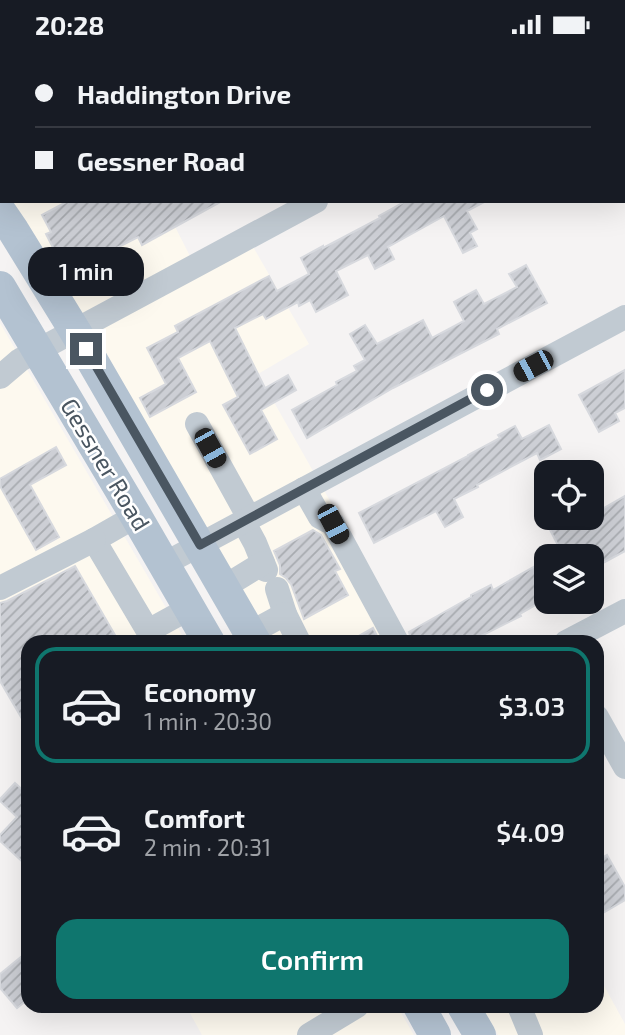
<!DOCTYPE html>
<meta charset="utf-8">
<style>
body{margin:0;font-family:"Exo 2",sans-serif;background:#20242c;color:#f1f3f6;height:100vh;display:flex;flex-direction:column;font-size:26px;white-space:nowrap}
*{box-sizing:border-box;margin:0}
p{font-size:23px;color:#9ea1a6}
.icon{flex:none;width:38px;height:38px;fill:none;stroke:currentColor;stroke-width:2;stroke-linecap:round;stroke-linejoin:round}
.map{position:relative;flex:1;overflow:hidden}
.details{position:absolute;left:21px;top:586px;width:583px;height:378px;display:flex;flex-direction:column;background:#171b24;border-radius:21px;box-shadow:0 7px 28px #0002}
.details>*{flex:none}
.hud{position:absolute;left:0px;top:0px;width:626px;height:154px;box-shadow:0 7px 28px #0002;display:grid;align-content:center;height:154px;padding:0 35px;background:#171b24}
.tools{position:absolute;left:534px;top:411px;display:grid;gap:14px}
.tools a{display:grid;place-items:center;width:70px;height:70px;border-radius:14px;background:#171b24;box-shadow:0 7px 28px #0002;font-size:35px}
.end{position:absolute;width:32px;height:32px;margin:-16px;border:9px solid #4a5661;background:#fff;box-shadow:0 0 0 4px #fff}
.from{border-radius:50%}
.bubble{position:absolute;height:49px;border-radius:21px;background:#171b24;box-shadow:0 7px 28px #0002;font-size:23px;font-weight:600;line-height:49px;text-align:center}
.car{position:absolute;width:21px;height:42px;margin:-21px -10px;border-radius:9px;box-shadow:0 0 5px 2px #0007;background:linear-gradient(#222 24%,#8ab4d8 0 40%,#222 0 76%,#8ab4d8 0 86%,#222 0)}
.hud b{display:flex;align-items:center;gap:24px;height:66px;font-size:26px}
.hud b+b{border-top:2px solid #363941}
.hud i{width:18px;height:18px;background:#f1f3f6}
ul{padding:12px 0 0;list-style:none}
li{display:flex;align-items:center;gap:21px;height:116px;margin:0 14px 10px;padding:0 21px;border:4px solid transparent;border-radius:21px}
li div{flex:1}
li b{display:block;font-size:26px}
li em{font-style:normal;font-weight:600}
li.active{border-color:#0f766e}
li>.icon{width:63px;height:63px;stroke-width:1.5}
.primary-button{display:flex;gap:14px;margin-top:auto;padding:14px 35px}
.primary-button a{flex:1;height:80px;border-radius:21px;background:#0f766e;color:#fff;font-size:28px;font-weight:600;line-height:80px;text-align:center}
.status{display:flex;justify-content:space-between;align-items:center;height:49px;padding:0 35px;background:#171b24;direction:ltr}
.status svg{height:19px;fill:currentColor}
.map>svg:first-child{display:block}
.commercial{fill:#fdf9ef}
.building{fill:url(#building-hatch);stroke:#d7d9de;stroke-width:2}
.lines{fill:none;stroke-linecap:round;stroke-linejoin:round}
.minor{stroke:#c1cad2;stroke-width:24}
.major{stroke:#b3c2d1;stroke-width:32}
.route{stroke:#4a5661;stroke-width:9}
.labels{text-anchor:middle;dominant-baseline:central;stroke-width:5;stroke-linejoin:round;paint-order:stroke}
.street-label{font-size:24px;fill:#4a5661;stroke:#fff}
</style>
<div class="status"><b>20:28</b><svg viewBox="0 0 49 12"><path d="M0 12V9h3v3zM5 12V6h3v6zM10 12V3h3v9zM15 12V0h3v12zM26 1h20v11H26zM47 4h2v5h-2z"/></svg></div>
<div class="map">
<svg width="625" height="986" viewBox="0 0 625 986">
<defs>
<pattern id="building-hatch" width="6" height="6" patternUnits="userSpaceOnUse" patternTransform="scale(1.75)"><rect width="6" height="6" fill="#cdcfd5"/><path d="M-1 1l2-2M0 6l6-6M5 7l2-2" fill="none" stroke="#a8abb0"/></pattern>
</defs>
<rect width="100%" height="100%" fill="#f5f3f3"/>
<!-- commercial -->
<g class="commercial">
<polygon points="8,152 162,152 195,217 248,189 309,295 258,325 410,593 269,593"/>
<polygon points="0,274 186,593 28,593 0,630"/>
<polygon points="597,924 625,975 625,986 498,986 481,957 597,957"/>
<polygon points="186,957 397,957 414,986 202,986"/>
</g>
<!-- building -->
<g class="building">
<polygon points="68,152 222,152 142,196 138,188 105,205 112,218 86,232 77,216 65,222 46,185 51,183 42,166"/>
<polygon points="406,152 486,152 467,162 477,180 470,184 477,197 463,204 444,167 388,198 394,210 375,220 368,206 336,222 348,246 316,263 310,251 299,257 298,253 266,270 263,265 235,279 265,339 288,326 296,341 261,361 277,390 250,405 223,356 238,348 210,292 178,309 196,343 150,368 140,349 166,335 147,299 178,283 175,277 269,227 277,242 309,225 301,209 323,197 323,199 380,169 379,167"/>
<polygon points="526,216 547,254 497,280 499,285 393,339 307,389 292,361 337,336 336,333 357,322 354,317 365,311 350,285 365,276 377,295 423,271 432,289 464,272 454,253 476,241 484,255 517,238 509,225"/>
<polygon points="625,321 625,359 615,364 619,372 599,383 579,346"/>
<polygon points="549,376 561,400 540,411 537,404 477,436 478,438 454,450 463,468 445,478 436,462 374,494 359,464 468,407 468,406 500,389 498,386 515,377 522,390"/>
<polygon points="56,398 66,416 30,436 59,488 36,501 0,437 0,430"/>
<polygon points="592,440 602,460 625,447 625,502 592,520 592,508 564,508 549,479 567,469 592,469"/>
<polygon points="313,481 321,486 340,520 335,522 348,546 304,570 291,535 286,529 280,525 280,516 274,502"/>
<polygon points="546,511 546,550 520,565 521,567 469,593 412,593 409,583 471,548 471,546 491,536 493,541"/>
<polygon points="75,517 119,593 28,593 28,680 0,632 0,554 7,552"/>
<polygon points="373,579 380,593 348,593"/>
<polygon points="15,734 28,746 28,818 0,792 0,786 17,768 0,752 0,750"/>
<polygon points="607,806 625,838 625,851 601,865 597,857 597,812"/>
<polygon points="28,902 28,950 17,959 0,939 0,925"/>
</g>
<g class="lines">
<!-- minor -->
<g class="minor">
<polyline points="95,2 98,0"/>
<polyline points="597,2 601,0"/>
<polyline points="0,54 2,53"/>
<polyline points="0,328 20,311 316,152"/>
<polyline points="197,375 249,469"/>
<polyline points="304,440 320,468 333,475 397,593"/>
<polyline points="136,467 94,491 148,582 190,559"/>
<polyline points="243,472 255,494 266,521"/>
<polyline points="164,515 625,268"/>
<polyline points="224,538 263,514"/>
<polyline points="0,539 94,491"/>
<polyline points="277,540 285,565"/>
<polyline points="250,584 285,565 299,593"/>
<polyline points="566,593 625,562"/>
<polyline points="597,668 625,718"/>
<polyline points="519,957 531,986"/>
<polyline points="309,986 357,957"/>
</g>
<!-- major -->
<g class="major">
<polyline points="0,162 13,181 75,282 255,593"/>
<polyline points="0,238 136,467 209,593"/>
<polyline points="419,957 435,986"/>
<polyline points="463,957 480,986"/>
</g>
</g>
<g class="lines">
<!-- route -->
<polyline class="route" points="86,300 200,496 487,341"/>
</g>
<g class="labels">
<!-- street labels -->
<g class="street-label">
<text transform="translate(106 415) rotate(59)">Gessner Road</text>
</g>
</g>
</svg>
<div class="tools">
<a><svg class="icon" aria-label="locate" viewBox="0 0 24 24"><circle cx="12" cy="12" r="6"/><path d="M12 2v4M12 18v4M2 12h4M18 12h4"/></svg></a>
<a><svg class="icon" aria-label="layers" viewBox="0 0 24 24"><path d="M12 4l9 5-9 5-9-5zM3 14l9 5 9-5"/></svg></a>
</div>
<i class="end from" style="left:487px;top:341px"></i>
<i class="end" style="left:86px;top:300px"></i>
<div class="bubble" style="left:28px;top:198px;width:116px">1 min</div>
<i class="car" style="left:533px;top:317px;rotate:242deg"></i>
<i class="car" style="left:210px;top:399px;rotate:151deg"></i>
<i class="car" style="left:333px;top:475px;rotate:152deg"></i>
<div class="hud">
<b><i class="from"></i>Haddington Drive</b>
<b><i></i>Gessner Road</b>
</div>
<section class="details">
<ul>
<li class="active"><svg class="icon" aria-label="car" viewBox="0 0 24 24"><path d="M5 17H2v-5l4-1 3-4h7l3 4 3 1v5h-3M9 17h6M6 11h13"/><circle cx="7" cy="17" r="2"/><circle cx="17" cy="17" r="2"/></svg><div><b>Economy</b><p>1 min · 20:30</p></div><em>$3.03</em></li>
<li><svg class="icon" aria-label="car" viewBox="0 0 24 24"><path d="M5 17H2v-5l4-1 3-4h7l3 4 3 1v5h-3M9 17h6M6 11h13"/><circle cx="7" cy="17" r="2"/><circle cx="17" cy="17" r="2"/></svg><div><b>Comfort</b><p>2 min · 20:31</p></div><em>$4.09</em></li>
</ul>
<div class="primary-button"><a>Confirm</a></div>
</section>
</div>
